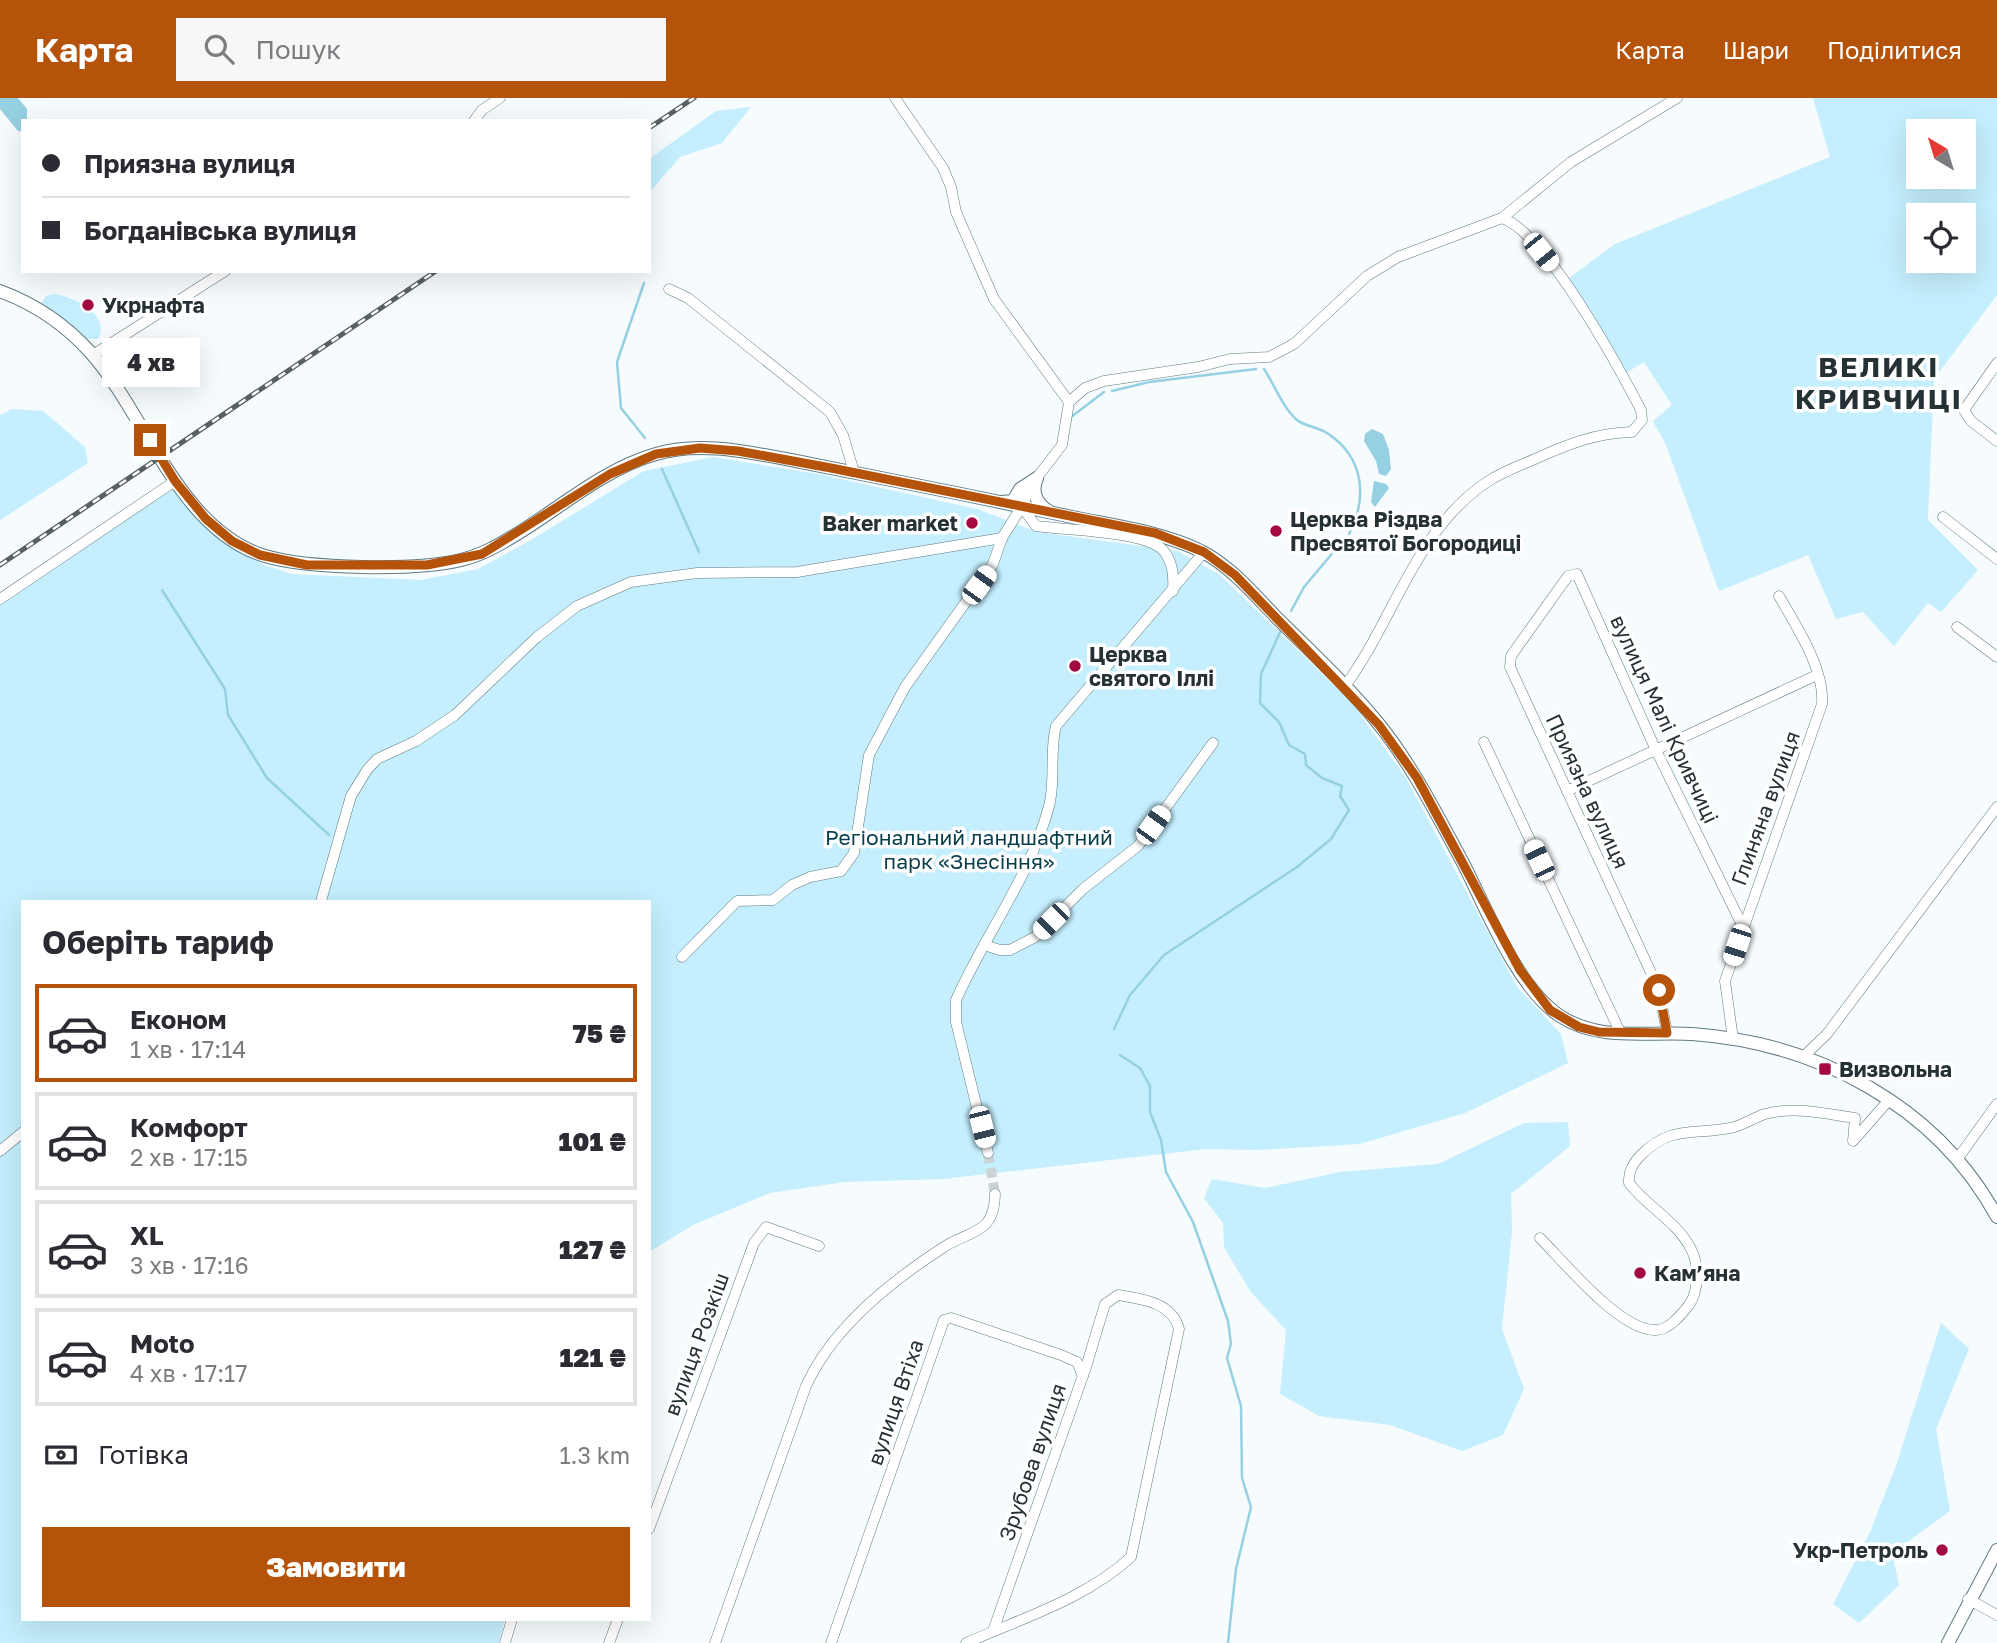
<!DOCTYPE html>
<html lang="uk">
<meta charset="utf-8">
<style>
body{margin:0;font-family:"Golos Text",sans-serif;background:#f7f7f7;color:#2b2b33;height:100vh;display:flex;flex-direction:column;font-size:26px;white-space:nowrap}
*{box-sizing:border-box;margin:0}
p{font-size:23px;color:#7c7c81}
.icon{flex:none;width:38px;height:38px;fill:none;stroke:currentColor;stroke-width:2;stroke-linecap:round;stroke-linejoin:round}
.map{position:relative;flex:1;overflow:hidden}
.side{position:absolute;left:21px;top:802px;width:630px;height:721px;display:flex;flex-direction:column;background:#fff;border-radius:0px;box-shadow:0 7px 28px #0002}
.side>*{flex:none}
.hud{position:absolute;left:21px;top:21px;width:630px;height:154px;border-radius:0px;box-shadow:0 7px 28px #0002;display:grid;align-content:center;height:154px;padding:0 21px;background:#fff}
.needle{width:46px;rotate:322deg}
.controls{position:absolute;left:1906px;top:21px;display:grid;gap:14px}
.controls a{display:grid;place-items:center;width:70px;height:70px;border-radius:0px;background:#fff;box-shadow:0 7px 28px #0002;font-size:35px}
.end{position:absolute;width:32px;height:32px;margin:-16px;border:9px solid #b45309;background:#fff;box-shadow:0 0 0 4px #fff}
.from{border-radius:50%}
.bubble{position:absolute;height:49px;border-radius:0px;background:#fff;box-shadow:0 7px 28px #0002;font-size:23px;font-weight:800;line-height:49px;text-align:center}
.car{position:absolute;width:21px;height:42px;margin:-21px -10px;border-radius:9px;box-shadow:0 0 5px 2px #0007;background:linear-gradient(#fff 24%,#345 0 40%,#fff 0 76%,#345 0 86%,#fff 0)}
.hud b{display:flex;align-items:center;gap:24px;height:66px;font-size:26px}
.hud b+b{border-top:2px solid #e1e1e2}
.hud i{width:18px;height:18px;background:#2b2b33}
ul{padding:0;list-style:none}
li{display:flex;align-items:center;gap:21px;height:98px;margin:0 14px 10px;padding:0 7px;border:4px solid #e1e1e2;border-radius:0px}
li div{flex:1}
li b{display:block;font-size:26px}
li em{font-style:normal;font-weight:800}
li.active{border-color:#b45309}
li>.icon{width:63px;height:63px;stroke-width:1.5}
h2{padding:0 21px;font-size:32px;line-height:84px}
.pay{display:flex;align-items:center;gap:18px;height:77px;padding:0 21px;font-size:26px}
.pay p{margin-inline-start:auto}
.button{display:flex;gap:14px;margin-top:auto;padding:14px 21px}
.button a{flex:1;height:80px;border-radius:0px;background:#b45309;color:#fff;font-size:28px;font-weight:800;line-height:80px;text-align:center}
header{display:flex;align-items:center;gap:42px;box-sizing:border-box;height:98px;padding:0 35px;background:#b45309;color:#fff}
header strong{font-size:33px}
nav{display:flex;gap:38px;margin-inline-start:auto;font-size:24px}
.search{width:490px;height:63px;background:#f7f7f7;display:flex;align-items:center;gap:18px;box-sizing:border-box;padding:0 24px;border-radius:0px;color:#7c7c81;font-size:26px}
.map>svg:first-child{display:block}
.green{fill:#c5effe;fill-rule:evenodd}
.water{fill:#95d0e3}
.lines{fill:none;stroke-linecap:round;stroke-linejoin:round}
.stream{stroke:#95d0e3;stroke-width:2.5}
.minor-tunnel{stroke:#ccd3d5;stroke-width:10;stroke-dasharray:10 5;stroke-linecap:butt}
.minor-casing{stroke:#607a82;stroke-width:11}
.major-casing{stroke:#607a82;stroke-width:14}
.minor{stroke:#fff;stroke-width:10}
.major{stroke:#fff;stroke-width:12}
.rail-casing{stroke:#576164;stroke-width:5}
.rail{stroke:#fff;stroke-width:2.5;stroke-dasharray:8;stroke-linecap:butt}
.route{stroke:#b45309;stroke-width:9}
.poi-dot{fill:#a40a41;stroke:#fff;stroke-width:2.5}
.labels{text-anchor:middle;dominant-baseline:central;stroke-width:7;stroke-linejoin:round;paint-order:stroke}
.poi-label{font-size:21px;font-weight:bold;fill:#263135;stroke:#fff;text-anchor:start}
.street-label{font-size:21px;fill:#263135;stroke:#fff}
.park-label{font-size:21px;fill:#083e4c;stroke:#fff}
.district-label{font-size:28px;font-weight:bold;letter-spacing:2px;fill:#263135;stroke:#fff}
</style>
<header>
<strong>Карта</strong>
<div class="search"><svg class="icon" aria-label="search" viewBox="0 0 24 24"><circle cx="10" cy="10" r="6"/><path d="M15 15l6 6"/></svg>Пошук</div>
<nav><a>Карта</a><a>Шари</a><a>Поділитися</a></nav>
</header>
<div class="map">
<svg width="1997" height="1545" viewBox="0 0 1997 1545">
<rect width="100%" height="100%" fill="#f6fbfd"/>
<!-- green -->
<g class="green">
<path d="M1813,0h184v197l-63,84 -6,141 50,50 -37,42 -13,-9 -34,43 -31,-34 -27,7 -28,-64 -89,36 -53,-146 -13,-24 19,-16 -28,-43 -18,11 -61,-92 50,-37 215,-87zM1918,33h46v46h-46zM1918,117h46v46h-46z"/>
<polygon points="751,9 722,45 680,59 649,95 649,61 716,13"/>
<path d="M54,196c20,3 57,20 44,45h-10l-48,-34 6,-9z"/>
<polygon points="12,311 43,313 85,349 88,365 0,422 0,317"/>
<polygon points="713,359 818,376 977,411 1038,434 1178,453 1220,477 1351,604 1406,680 1517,889 1561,936 1568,965 1465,1015 1360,1046 1257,1052 1206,1051 943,1081 845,1084 770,1095 693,1127 649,1154 649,803 23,803 23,1521 505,1521 499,1545 0,1545 0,505 165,392 174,392 213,434 264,467 292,476 421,482 478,471 531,442 644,373"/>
<polygon points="1568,1024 1570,1048 1511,1096 1512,1134 1502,1231 1524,1291 1503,1337 1462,1353 1390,1327 1319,1318 1280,1296 1286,1232 1250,1193 1224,1149 1223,1125 1204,1100 1212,1081 1265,1090 1340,1074 1438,1066 1524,1025"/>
<polygon points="1941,1225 1969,1251 1936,1331 1950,1413 1892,1455 1899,1487 1859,1525 1833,1506 1870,1434 1896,1368"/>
</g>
<!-- water -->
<g class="water">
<polygon points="0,0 18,0 27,11 27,23 23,23 22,34 18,33 0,11"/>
<polygon points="1372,331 1383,336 1389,352 1391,371 1386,378 1379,376 1376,363 1364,343 1365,336"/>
<polygon points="1374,383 1386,386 1389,390 1375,409 1371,404"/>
</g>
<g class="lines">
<!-- stream -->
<g class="stream">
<polyline points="644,185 617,264 621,310 645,340"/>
<path d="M1264,271c10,15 19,39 33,51 7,6 21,7 30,13 37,24 41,64 22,101"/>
<polyline points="1112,293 1149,284 1256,271"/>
<polyline points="1071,319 1104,294"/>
<polyline points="662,371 699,454"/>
<polyline points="162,492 225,591 228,617 267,680 329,737"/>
<polyline points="1291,513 1304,489 1341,445"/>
<polyline points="1114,931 1130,897 1164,857 1297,769 1331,741 1349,712 1340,698 1342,688 1322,680 1306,667 1305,656 1289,647 1279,624 1260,605 1261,576 1281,532"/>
<polyline points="1120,957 1140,970 1150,988 1150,1014 1161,1042 1166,1074 1193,1124 1228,1223 1231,1246 1227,1260 1241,1308 1242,1380 1251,1409 1236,1471 1228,1545"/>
</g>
<!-- minor-tunnel -->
<polyline class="minor-tunnel" points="988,1055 995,1096"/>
<!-- minor casing -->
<g class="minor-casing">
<g id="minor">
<polyline points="895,0 943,70 951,89 956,114 994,201 1069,304"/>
<polyline points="474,23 482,12 500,0"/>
<polyline points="669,191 688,200 830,314 843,337 854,374"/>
<polyline points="93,257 225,173"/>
<polyline points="1997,265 1964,312 1971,323 1997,343"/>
<path d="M1021,408l15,20c28,4 109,5 127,24 10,12 11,26 10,41"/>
<polyline points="1943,419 1997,461"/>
<polyline points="0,501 175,383"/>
<polyline points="1957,529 1997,559"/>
<path d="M1345,588c49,-66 70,-156 142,-204 15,-10 32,-16 48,-23 33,-15 61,-26 97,-27l10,-12 -1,-10c-23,-44 -95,-177 -139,-192"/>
<polyline points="1484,644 1621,936"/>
<polyline points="1567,693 1817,577"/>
<polyline points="321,803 351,698 367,672 377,661 416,643 455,617 536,540 577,508 631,484 697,475 797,474 1002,440 1024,405 1029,390 1062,347 1069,304 1085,290 1104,283 1198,269 1230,261 1269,259 1294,246 1367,178 1398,159 1502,120 1571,64 1677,0"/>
<polyline points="984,847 1000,852 1010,852 1035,839 1083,791 1138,748 1213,645"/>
<polyline points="682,859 737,803 773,802 792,787 810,779 841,773 854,755 869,657 905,589 993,466 1002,440"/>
<polyline points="1667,935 1659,892 1510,569 1511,558 1568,478 1577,476 1655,650 1743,829"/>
<path d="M1733,941l-8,-58 97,-277c3,-35 -26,-78 -43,-108"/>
<polyline points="1805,957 1827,936 1997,709"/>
<polyline points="0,1053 23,1034"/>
<path d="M988,1055l-32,-131v-22c29,-65 75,-125 93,-194 7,-26 0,-54 7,-80l148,-174"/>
<polyline points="1958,1060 1997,1006"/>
<path d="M1540,1140c24,24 81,94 116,92 13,0 25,-15 33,-25 10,-14 10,-41 2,-56 -14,-28 -44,-42 -62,-66 -1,-12 4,-20 12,-28 30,-30 53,-20 89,-27 12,-2 23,-10 35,-14 29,-8 61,0 90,4l-2,23 36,-41"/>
<polyline points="649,1431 754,1145 766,1129 819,1148"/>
<polyline points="1968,1501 1997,1517"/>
<polyline points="505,1545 512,1521"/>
<polyline points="609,1545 618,1521"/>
<path d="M715,1545l91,-257c26,-58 85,-105 138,-139 13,-9 30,-12 42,-23 7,-8 9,-19 9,-30"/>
<polyline points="831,1545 944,1222 951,1220 1061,1257 1077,1264 1083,1278"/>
<path d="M966,1545c57,-25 119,-44 165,-86l48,-228c-7,-27 -37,-30 -61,-34l-13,9 -19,63 -93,264"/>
</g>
</g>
<!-- major casing -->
<g class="major-casing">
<g id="major">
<path d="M0,193c35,13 66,34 91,62 55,62 88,177 174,203 44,13 151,15 196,4 21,-5 38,-15 56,-26 44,-27 89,-66 139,-80 44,-13 91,-2 135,6 57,11 113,23 170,34 40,8 81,17 121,25 41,8 81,14 119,32 29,15 52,42 74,65 35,35 72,69 103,107 34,42 58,90 84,138 24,46 54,126 98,155 39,26 88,15 132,18 125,9 244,71 305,183"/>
<path d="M1037,380c-6,14 -1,26 13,34"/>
<polyline points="1001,404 1013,403 1020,391 1037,380"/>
<polyline points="1948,1545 1997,1452"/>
</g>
</g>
<!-- minor -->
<use href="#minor" class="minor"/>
<!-- major -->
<use href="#major" class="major"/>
<!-- rail casing -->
<g class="rail-casing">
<g id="rail">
<polyline points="649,30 694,0"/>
<polyline points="0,467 436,173"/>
</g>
</g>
<!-- rail -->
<use href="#rail" class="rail"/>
</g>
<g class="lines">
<!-- route -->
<polyline class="route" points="150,342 175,383 206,421 232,443 260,457 307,467 427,467 482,456 610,376 656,356 700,350 738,353 831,370 1155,435 1204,454 1235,477 1379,627 1417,680 1520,872 1550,912 1579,929 1599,934 1667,935 1659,892"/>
</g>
<!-- markers -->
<g class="poi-dot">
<circle cx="88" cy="207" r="7"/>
<circle cx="972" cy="425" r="7"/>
<circle cx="1276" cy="433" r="7"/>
<circle cx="1075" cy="568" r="7"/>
<rect x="1818" y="964" width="14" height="14" rx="3.5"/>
<circle cx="1640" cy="1175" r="7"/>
<circle cx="1942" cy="1452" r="7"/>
</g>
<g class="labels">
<!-- poi labels -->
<g class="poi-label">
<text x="102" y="207">Укрнафта</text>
<text x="1290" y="421">Церква Різдва<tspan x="1290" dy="24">Пресвятої Богородиці</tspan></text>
<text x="958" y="425" text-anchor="end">Baker market</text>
<text x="1089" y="556">Церква<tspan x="1089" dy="24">святого Іллі</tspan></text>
<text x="1839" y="971">Визвольна</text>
<text x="1654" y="1175">Кам’яна</text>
<text x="1928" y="1452" text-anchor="end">Укр-Петроль</text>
</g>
<!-- street labels -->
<g class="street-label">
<text transform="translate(1665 621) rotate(65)">вулиця Малі Кривчиці</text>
<text transform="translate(1588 693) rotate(65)">Приязна вулиця</text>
<text transform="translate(1765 710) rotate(-70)">Глиняна вулиця</text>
<text transform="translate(696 1246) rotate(-70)">вулиця Розкіш</text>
<text transform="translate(895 1304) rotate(-71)">вулиця Втіха</text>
<text transform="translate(1032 1364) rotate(-71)">Зрубова вулиця</text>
</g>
<!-- park labels -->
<g class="park-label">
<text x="969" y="739">Регіональний ландшафтний<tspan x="969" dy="24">парк «Знесіння»</tspan></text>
</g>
<!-- district labels -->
<g class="district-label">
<text x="1879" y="268">ВЕЛИКІ<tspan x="1879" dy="32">КРИВЧИЦІ</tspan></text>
</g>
</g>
</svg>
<div class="controls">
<a><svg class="needle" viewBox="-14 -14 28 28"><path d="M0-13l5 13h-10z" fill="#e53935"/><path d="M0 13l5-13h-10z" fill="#7c7c81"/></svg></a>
<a><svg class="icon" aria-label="locate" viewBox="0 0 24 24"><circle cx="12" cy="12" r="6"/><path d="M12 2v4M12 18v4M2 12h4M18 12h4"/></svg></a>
</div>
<i class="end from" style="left:1659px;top:892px"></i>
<i class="end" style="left:150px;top:342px"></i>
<div class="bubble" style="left:102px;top:240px;width:98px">4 хв</div>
<i class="car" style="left:1541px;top:154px;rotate:141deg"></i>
<i class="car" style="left:979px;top:487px;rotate:36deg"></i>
<i class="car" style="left:1153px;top:727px;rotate:36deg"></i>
<i class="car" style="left:1539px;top:762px;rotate:335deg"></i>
<i class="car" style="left:1051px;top:823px;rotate:225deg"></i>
<i class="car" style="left:1737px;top:847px;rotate:198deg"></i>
<i class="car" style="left:982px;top:1029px;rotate:166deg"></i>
<div class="hud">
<b><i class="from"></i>Приязна вулиця</b>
<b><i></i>Богданівська вулиця</b>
</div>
<section class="side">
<h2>Оберіть тариф</h2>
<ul>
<li class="active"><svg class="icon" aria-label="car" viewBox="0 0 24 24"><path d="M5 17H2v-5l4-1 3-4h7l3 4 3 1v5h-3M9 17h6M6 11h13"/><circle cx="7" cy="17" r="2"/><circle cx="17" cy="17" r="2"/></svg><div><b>Економ</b><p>1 хв · 17:14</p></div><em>75 ₴</em></li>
<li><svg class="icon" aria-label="car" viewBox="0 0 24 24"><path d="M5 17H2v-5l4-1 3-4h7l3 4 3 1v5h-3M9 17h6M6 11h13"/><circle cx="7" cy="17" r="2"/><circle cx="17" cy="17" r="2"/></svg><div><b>Комфорт</b><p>2 хв · 17:15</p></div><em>101 ₴</em></li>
<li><svg class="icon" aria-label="car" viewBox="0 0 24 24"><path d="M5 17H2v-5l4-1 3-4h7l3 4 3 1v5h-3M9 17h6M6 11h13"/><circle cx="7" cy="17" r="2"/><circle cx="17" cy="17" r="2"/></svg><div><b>XL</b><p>3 хв · 17:16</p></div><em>127 ₴</em></li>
<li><svg class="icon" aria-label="car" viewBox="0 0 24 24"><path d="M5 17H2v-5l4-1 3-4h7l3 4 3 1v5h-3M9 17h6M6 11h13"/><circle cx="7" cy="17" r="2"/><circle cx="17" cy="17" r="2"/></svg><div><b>Moto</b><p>4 хв · 17:17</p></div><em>121 ₴</em></li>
</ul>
<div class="pay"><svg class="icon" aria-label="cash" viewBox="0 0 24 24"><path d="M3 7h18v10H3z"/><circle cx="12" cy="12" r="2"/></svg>Готівка<p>1.3 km</p></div>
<div class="button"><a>Замовити</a></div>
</section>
</div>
